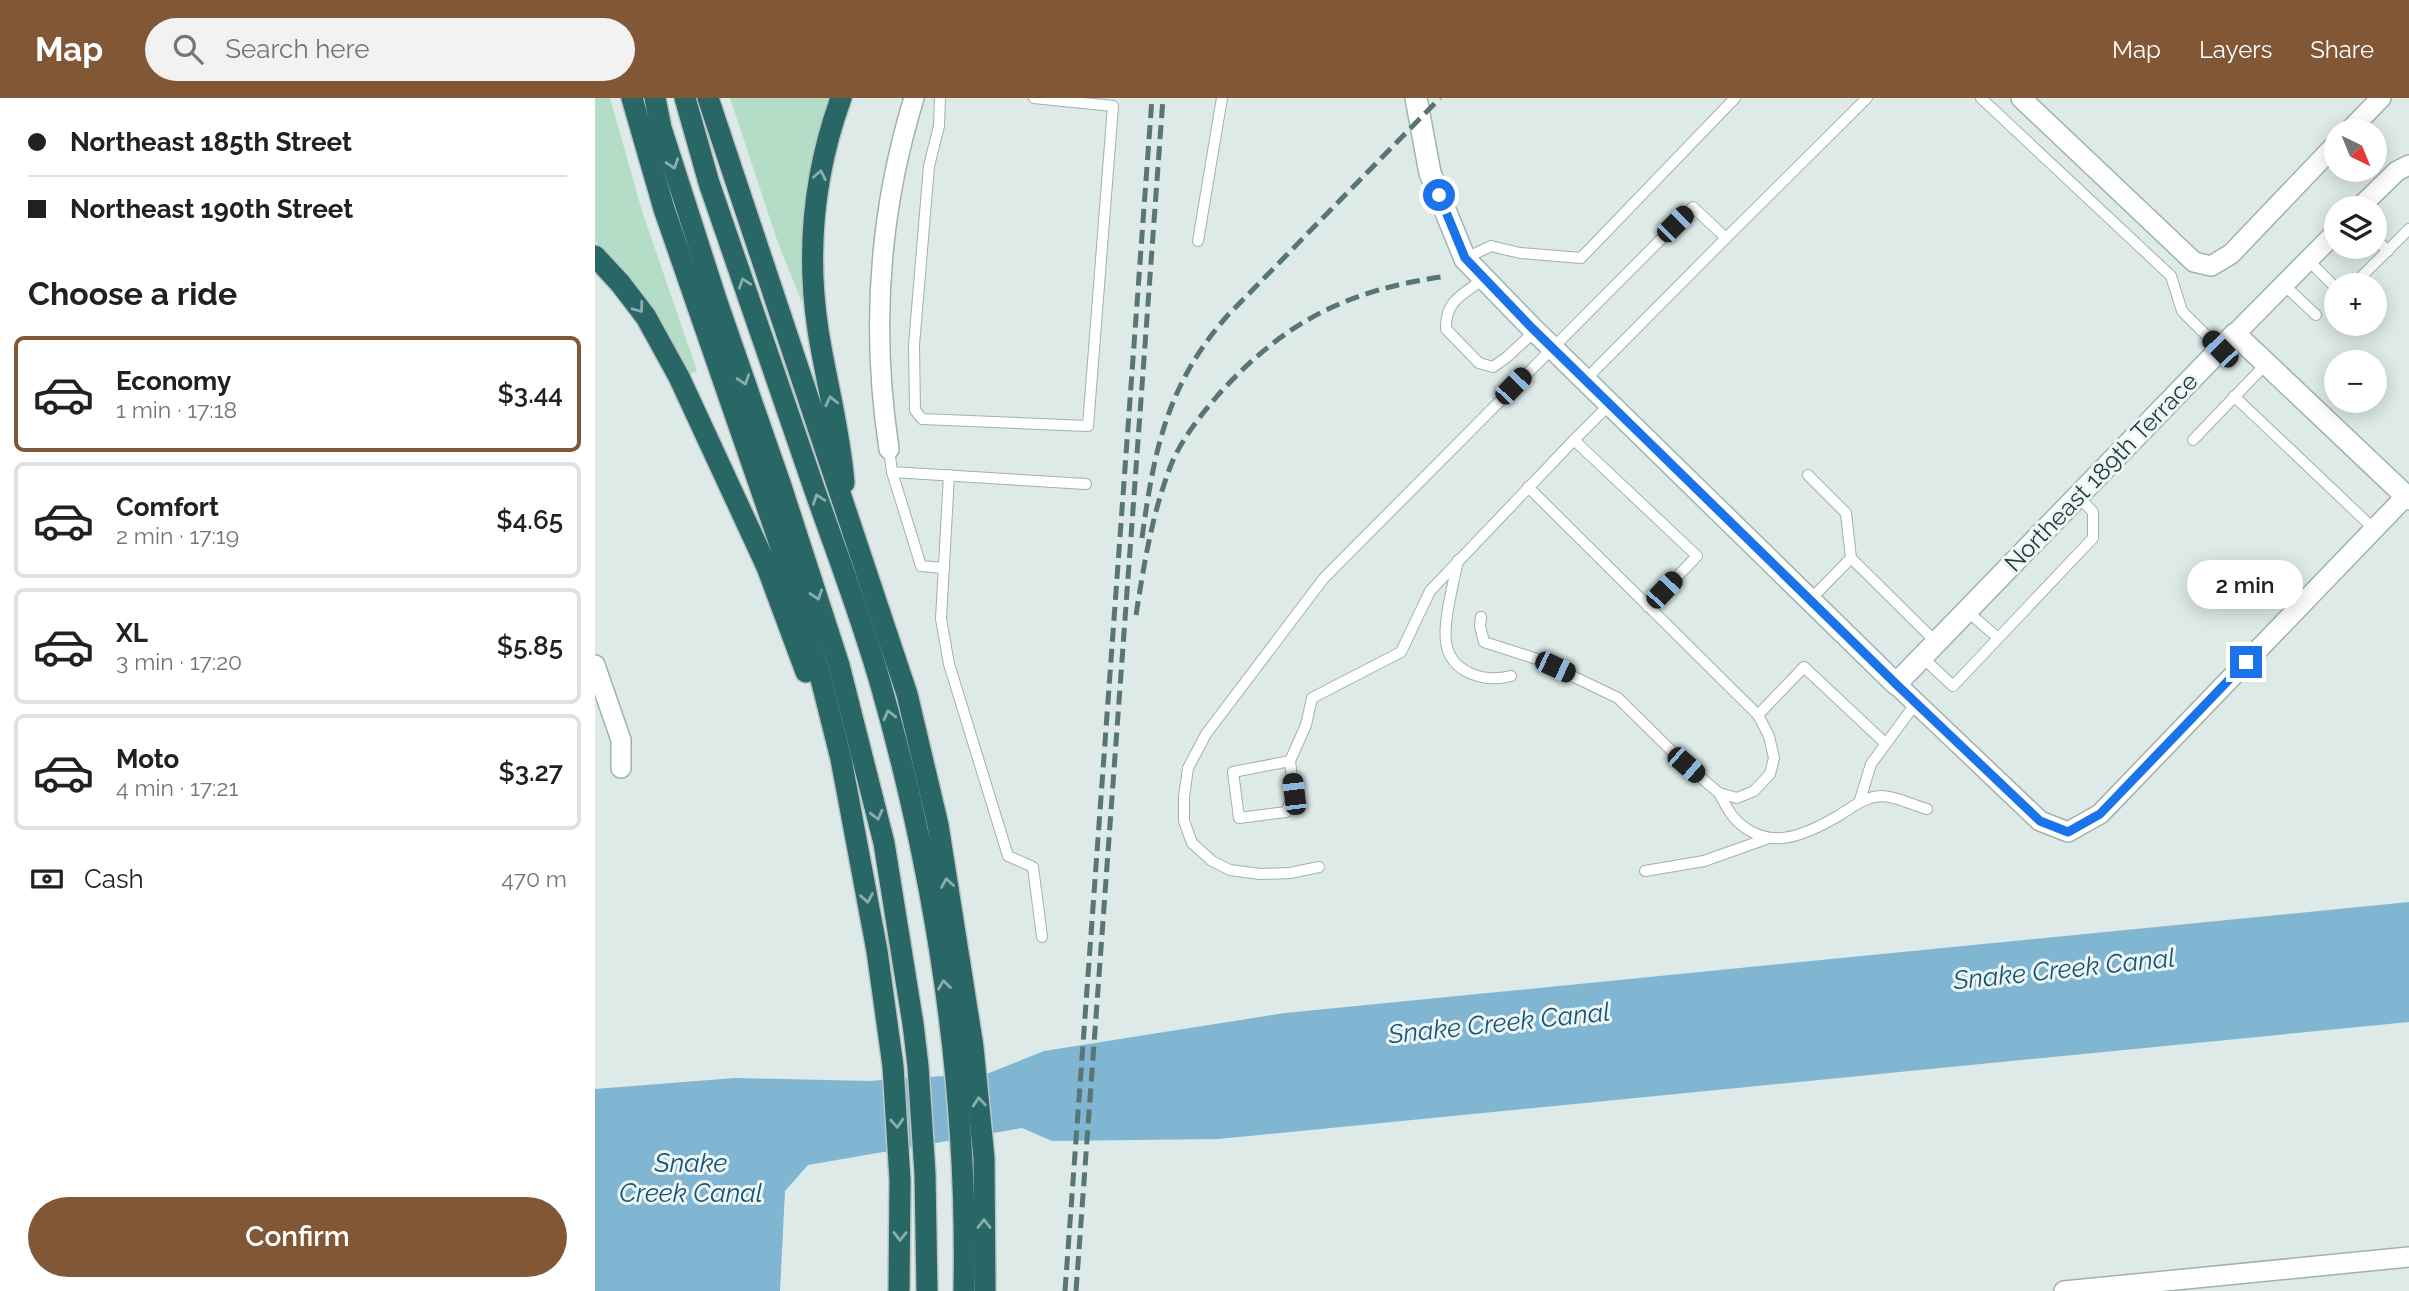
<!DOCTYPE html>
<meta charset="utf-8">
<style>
body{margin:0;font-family:Raleway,sans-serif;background:#f2f2f2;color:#202124;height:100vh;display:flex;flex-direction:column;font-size:26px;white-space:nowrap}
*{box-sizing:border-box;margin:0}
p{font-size:23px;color:#757577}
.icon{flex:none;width:38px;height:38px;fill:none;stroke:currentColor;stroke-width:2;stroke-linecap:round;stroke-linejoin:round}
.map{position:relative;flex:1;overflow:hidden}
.panel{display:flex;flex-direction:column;background:#fff;width:595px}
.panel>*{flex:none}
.banner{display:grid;align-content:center;height:154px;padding:0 28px;background:#fff}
.needle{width:46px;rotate:137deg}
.buttons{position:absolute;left:1729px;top:21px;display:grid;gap:14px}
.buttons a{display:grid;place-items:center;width:63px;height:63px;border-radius:50%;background:#fff;box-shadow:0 4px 18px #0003;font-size:35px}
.end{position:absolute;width:32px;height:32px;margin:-16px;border:9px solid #1a73e8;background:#fff;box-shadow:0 0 0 4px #fff}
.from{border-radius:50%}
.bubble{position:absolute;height:49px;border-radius:24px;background:#fff;box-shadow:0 4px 18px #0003;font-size:23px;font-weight:600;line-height:49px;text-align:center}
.car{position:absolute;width:21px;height:42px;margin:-21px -10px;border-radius:9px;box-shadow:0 0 5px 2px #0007;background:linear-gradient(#222 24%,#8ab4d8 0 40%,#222 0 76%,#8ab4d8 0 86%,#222 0)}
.banner b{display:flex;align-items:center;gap:24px;height:66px;font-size:26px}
.banner b+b{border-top:2px solid #e0e0e0}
.banner i{width:18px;height:18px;background:#202124}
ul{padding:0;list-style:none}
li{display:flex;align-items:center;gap:21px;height:116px;margin:0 14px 10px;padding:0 14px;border:4px solid #e0e0e0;border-radius:10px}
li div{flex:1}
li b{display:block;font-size:26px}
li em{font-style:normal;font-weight:600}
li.current{border-color:#825736}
li>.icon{width:63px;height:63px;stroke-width:1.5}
h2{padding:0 28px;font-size:32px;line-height:84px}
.pay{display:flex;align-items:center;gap:18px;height:77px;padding:0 28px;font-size:26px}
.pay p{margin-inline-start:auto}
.button{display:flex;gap:14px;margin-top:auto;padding:14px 28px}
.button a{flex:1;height:80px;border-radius:42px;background:#825736;color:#fff;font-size:28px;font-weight:600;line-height:80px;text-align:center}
header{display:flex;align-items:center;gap:42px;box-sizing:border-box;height:98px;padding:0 35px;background:#825736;color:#fff}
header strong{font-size:33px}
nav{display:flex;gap:38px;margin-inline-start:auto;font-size:24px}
.search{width:490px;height:63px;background:#f2f2f2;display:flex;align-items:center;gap:18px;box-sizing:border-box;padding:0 24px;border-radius:38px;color:#757577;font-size:26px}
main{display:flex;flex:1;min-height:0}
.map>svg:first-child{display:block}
.green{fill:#b4ddc7}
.water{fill:#81b6d3}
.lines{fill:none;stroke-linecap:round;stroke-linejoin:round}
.lane-casing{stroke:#a0b2af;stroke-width:12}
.street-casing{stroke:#a0b2af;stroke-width:22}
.secondary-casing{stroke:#9cb6b2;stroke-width:24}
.highway-casing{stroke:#bcc4c3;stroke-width:24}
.lane{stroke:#fff;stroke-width:10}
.street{stroke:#fff;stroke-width:19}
.secondary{stroke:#fff;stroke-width:21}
.highway{stroke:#296766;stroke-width:21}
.rail{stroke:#587674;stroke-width:5;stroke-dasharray:14 7;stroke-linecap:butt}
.oneway{stroke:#8baead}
.route{stroke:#1a73e8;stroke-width:9}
.labels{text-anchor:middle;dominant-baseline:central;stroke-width:6;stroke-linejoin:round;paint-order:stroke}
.street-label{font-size:24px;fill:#1e3a38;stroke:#edf6f4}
.water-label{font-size:26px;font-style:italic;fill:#165477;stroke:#edf6f4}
</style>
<header>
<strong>Map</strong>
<div class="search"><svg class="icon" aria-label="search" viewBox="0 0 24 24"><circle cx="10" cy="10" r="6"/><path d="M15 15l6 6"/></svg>Search here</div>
<nav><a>Map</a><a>Layers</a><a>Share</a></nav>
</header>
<main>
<section class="panel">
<div class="banner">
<b><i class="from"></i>Northeast 185th Street</b>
<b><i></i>Northeast 190th Street</b>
</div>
<h2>Choose a ride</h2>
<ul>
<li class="current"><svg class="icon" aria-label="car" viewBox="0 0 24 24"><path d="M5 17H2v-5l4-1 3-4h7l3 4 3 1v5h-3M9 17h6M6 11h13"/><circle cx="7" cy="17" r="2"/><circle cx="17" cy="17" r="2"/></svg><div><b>Economy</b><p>1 min · 17:18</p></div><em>$3.44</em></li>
<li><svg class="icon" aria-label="car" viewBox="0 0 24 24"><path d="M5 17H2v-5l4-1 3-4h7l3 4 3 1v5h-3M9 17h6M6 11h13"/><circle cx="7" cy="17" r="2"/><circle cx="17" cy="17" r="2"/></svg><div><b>Comfort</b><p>2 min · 17:19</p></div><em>$4.65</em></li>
<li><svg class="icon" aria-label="car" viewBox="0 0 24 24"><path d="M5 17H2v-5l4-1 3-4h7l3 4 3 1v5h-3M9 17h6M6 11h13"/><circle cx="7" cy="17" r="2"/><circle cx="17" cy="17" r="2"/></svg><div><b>XL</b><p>3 min · 17:20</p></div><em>$5.85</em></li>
<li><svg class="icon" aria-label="car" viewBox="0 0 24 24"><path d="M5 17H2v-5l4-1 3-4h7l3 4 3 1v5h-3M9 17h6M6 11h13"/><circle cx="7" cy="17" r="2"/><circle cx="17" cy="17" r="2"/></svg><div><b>Moto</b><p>4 min · 17:21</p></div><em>$3.27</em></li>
</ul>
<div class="pay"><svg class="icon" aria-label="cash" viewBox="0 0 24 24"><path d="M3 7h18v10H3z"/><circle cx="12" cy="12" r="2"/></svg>Cash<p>470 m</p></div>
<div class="button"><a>Confirm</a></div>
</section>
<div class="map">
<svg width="1814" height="1193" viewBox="0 0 1814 1193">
<rect width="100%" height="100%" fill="#ddeae7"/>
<!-- green -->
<g class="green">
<polygon points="0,0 15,0 47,113 102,273 92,277 24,170 0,143"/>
<polygon points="135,0 240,0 207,204 183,145"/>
</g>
<!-- water -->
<polygon class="water" points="1814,804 1814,924 623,1041 457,1043 427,1030 213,1067 190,1093 185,1193 0,1193 0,991 140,980 274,983 394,975 449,953 690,915"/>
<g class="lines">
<!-- lane casing -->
<g class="lane-casing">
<g id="lane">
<polyline points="345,0 344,28 334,68 319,247 320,312 327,321 493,328 518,8 439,0"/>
<polyline points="1386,0 1576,178 1587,213 1625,251"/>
<polyline points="1131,140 1272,0"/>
<polyline points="1780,140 1793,153"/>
<polyline points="603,143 627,0"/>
<polyline points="871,160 896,148 925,155 986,160 1140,0"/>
<polyline points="1713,162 1741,190"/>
<path d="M889,181c-21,15 -39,22 -38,50l33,34 14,4 14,-10 28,-26"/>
<polyline points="1689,187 1721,217"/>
<polyline points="1758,187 1814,131"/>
<polyline points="1639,298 1779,431"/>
<polyline points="1015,306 979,342 1102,458 1053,509"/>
<polyline points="1598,342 1671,266"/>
<polyline points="294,351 297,374 491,386"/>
<polyline points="297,374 326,468 349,470"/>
<polyline points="354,377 346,521 354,566 413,758 438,769 447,839"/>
<polyline points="1213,377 1251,415 1256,460"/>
<path d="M863,462c-4,22 -15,60 -12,82 4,31 39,41 65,34"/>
<polyline points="1215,502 1256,460 1341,544"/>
<polyline points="1372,513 1403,540"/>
<polyline points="886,519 885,528 889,544 942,561 1023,600 1091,667 1124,695 1142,700 1159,693 1175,676 1179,660 1174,638 1163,617 933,389"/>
<polyline points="1327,559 1358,588 1498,440 1498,414 1483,398"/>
<polyline points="1163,617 1209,569 1290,645"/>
<polyline points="695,663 699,696 691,714 644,720 638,674 695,663 711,627 717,600 806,554 835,493 979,342"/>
<path d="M1124,695c5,9 10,20 17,27 32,32 68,16 102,-4 14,-8 25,-19 43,-20 14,0 32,9 46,13"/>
<polyline points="1265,702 1276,666 1321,605"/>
<polyline points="724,769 695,775 665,776 635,772 617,763 597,745 589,723 589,699 593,670 611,636 729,480 1098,109 1131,140 990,282"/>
<polyline points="1050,773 1109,763 1171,741"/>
</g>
</g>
<!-- street casing -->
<g class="street-casing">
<g id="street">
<polyline points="1426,0 1599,164 1616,168 1636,156 1741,46"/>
<polyline points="1754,33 1786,0"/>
<polyline points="1764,110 1802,73 1814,67"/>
<polyline points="1640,236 1741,134"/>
<path d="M294,351c-18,-118 -10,-237 25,-351"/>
<polyline points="0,567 26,642 26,670"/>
<polyline points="1301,586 1445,723 1473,734 1505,716 1811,398"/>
<polyline points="1469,1193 1814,1159"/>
</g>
</g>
<!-- secondary casing -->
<g class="secondary-casing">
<polyline id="secondary" points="821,0 835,75 870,161 937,230 1301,586 1640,236 1814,401"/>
</g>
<!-- highway casing -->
<g class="highway-casing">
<g id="highway">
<polyline points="37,0 69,111 189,458 225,577 246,661 282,853 298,968 305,1082 304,1193"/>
<polyline points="60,0 66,30 122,204 186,388 244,567 289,745 318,926 323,968 330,1076 332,1193"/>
<path d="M90,0l24,85c35,102 70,203 105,305 23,66 49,133 68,201 55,195 86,399 82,602"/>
<polyline points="113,0 312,596 343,727 378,949 389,1060 390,1193"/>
<path d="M246,0c-27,75 -35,153 -23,232 8,51 22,101 26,153"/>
<polyline points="0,158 25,185 51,219 84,279 172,469 211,574"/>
</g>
</g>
<!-- lane -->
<use href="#lane" class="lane"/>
<!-- street -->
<use href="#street" class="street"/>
<!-- secondary -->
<use href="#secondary" class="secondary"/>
<!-- highway -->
<use href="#highway" class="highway"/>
<!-- rail -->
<g class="rail">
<path d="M547,440c12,-88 25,-154 86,-223l212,-217"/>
<path d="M541,517c8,-51 16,-101 35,-150 10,-25 29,-49 47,-70 68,-75 130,-105 229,-119"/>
<polyline points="470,1193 557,0"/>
<polyline points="481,1193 568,0"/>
</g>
</g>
<!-- one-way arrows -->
<defs><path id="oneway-chevron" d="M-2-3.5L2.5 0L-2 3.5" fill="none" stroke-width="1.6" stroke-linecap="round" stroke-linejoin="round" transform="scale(1.75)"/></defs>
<g class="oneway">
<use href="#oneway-chevron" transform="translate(78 66) rotate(72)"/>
<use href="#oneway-chevron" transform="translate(225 77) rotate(-79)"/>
<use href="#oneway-chevron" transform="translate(149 185) rotate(-109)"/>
<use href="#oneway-chevron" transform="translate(44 210) rotate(53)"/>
<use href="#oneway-chevron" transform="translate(149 282) rotate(71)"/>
<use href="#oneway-chevron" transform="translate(236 303) rotate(-103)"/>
<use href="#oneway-chevron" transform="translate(223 401) rotate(-109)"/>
<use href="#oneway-chevron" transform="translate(222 497) rotate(72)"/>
<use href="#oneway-chevron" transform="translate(294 617) rotate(-104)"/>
<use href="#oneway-chevron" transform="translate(282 717) rotate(76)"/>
<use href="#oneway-chevron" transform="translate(352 785) rotate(-99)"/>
<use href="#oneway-chevron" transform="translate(272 800) rotate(80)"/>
<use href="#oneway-chevron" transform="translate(349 887) rotate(-98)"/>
<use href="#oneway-chevron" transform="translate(384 1004) rotate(-95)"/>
<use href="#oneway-chevron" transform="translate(302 1025) rotate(86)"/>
<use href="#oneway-chevron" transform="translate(389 1126) rotate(-90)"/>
<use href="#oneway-chevron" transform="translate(305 1138) rotate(91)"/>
</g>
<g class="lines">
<!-- route -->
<polyline class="route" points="844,97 870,160 937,230 1301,586 1445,723 1473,734 1505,716 1651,564"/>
</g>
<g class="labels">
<!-- street labels -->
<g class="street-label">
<text transform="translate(1506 374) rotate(-46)">Northeast 189th Terrace</text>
</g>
<!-- water labels -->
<g class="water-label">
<text transform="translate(1469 871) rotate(-6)">Snake Creek Canal</text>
<text transform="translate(904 925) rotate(-6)">Snake Creek Canal</text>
<text x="96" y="1065">Snake<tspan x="96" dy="30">Creek Canal</tspan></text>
</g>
</g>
</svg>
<div class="buttons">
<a><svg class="needle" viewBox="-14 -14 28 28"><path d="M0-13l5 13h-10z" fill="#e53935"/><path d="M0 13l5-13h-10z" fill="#757577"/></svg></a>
<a><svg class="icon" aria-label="layers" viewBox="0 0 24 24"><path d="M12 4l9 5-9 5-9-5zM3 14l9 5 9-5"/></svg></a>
<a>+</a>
<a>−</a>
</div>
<i class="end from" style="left:844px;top:97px"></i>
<i class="end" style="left:1651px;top:564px"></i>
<div class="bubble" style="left:1592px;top:462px;width:116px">2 min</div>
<i class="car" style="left:1080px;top:126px;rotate:45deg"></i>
<i class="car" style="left:1625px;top:251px;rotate:316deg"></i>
<i class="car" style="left:918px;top:288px;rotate:44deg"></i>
<i class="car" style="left:1069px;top:492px;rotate:43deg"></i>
<i class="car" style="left:960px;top:569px;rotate:115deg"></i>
<i class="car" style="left:1091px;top:667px;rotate:131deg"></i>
<i class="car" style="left:699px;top:696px;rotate:353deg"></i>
</div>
</main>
